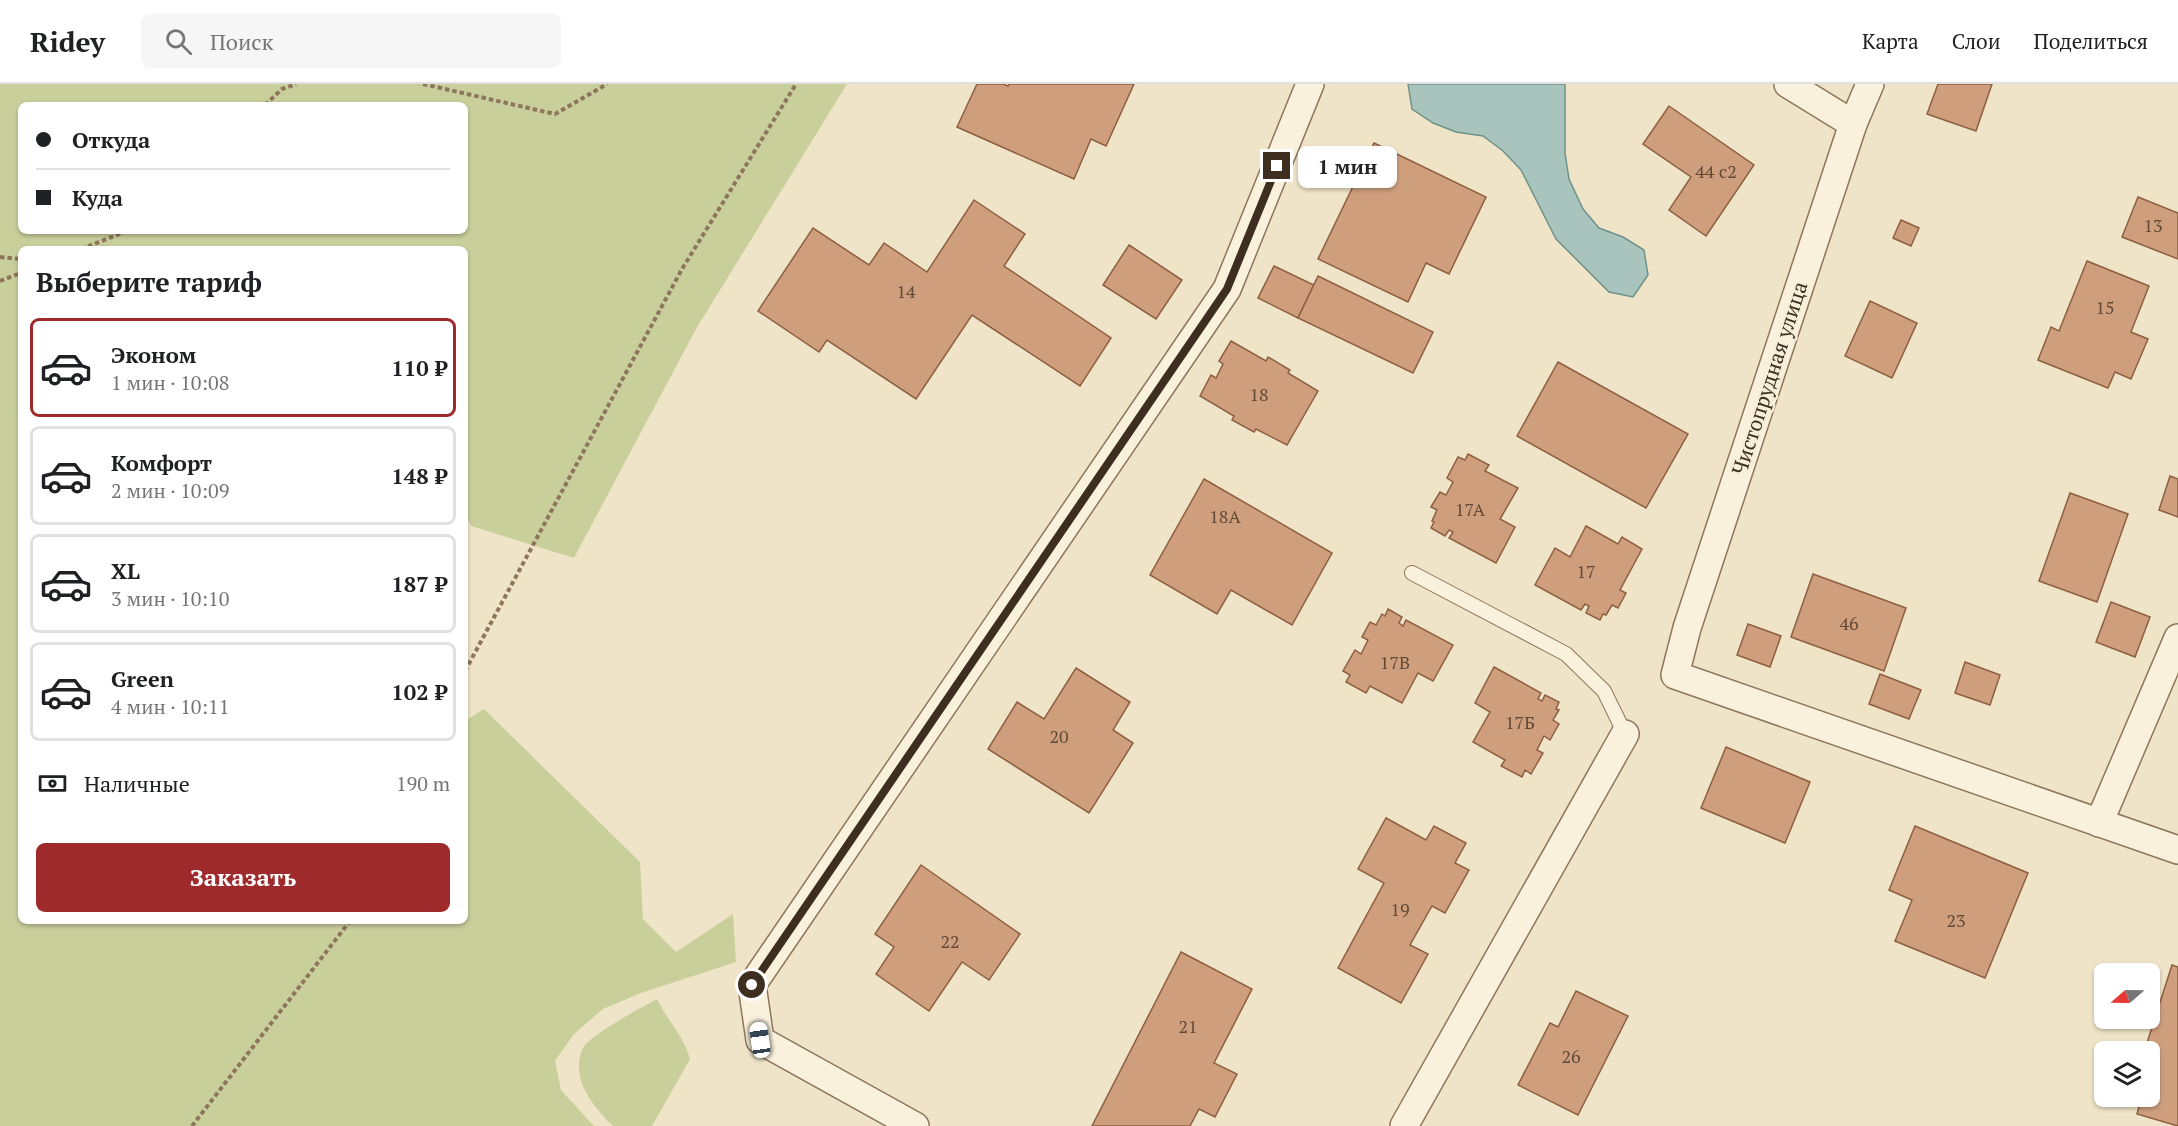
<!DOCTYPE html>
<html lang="ru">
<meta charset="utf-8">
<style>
body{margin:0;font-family:"PT Serif",serif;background:#f6f6f6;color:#202124;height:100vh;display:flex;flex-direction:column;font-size:22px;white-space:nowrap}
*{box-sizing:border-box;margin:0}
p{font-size:20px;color:#757577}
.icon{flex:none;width:33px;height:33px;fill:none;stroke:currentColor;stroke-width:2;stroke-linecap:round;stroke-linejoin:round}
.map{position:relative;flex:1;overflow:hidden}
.drawer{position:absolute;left:18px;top:162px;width:450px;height:678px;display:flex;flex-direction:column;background:#fff;border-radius:9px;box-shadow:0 2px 4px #0004}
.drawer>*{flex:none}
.hud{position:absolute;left:18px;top:18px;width:450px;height:132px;border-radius:9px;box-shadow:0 2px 4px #0004;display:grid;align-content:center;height:132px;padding:0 18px;background:#fff}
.needle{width:39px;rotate:250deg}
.fabs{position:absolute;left:2094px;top:879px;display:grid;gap:12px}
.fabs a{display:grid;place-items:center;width:66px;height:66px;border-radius:9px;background:#fff;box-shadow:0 2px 4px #0004;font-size:30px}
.end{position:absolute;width:27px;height:27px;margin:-14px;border:8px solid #3d2e20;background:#fff;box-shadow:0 0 0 3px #fff}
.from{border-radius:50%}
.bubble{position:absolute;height:42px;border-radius:9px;background:#fff;box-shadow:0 2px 4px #0004;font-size:20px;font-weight:700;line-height:42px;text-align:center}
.car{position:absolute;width:18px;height:36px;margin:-18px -9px;border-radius:8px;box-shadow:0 0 4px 2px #0007;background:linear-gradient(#fff 24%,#345 0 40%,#fff 0 76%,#345 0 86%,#fff 0)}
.hud b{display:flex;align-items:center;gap:21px;height:57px;font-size:22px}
.hud b+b{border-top:2px solid #e0e0e0}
.hud i{width:15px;height:15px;background:#202124}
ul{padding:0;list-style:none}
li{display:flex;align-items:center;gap:18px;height:99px;margin:0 12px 9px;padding:0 6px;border:3px solid #e0e0e0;border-radius:9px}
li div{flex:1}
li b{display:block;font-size:22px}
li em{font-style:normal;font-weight:700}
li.active{border-color:#9e2a2b}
li>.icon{width:54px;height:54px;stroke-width:1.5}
h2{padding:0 18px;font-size:27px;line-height:72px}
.pay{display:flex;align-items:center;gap:15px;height:66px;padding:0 18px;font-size:22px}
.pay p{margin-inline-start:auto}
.cta{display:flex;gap:12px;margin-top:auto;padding:12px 18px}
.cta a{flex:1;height:69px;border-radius:9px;background:#9e2a2b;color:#fff;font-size:24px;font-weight:700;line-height:69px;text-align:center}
header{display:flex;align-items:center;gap:36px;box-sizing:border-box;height:84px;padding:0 30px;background:#fff;border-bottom:2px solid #e0e0e0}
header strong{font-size:28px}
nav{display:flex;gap:33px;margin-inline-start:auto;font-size:21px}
.search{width:420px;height:54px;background:#f6f6f6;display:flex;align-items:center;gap:15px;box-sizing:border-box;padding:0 21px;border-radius:9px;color:#757577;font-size:22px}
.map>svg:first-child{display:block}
.green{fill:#c9cf9b;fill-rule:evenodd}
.water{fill:#a9c4bc;stroke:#6f938a;stroke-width:1.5}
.building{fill:#cf9f7d;stroke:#8d5f41;stroke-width:1.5}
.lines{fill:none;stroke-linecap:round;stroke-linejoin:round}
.service-casing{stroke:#8d765c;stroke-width:16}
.minor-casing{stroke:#8d765c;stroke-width:30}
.path{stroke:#8d765c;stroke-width:4;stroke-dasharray:4.5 3;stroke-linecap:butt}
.service{stroke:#faf1dc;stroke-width:14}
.minor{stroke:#faf1dc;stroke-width:27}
.route{stroke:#3d2e20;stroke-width:8}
.labels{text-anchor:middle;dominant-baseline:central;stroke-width:5;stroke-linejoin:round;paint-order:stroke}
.number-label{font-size:18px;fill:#624a37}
.street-label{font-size:21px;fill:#3d2e20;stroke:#f7eed8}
</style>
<header>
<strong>Ridey</strong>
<div class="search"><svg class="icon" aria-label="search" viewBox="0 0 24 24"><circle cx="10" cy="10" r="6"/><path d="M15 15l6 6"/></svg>Поиск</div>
<nav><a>Карта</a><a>Слои</a><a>Поделиться</a></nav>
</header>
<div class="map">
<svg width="2178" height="1042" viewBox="0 0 2178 1042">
<rect width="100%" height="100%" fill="#f0e4c8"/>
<!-- green -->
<g class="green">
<path d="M0,0h847l-151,245 -122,229 -103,-32 -6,-13v-264h-444v672h444v-200l19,-12 156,153 3,57 33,33 57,-38 3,48 -95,31 -38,16 -29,25 -19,27 6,29 33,36h-594zM21,21h444v126h-444z"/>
<path d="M657,915c10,21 27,37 33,60l-38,67h-39c-20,-20 -44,-48 -30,-78 7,-13 59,-41 74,-49z"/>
</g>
<!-- water -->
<polygon class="water" points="1408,0 1565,0 1565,69 1569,95 1583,125 1599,144 1623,153 1644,166 1648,191 1633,213 1609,208 1556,155 1521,86 1503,67 1483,52 1456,48 1433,39 1412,25"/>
<!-- building -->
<g class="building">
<polygon points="977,0 1003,0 1008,2 1009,0 1134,0 1106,62 1091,55 1074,95 957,43"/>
<polygon points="1938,0 1992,0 1976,47 1927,30"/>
<polygon points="1669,22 1754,81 1706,152 1669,126 1691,93 1643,60"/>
<polygon points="1374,59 1486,113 1449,190 1426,179 1408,218 1318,175"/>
<polygon points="2138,113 2178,129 2178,175 2122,153"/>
<polygon points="974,116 1025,150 1004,182 1111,254 1080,302 972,231 916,315 827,256 819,268 758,227 813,144 869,181 884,159 927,188"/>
<polygon points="1901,136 1919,144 1911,162 1893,154"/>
<polygon points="1129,161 1182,196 1156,235 1103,201"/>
<polygon points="2087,177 2149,202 2131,248 2148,255 2131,295 2115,288 2108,304 2038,276 2051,243 2059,247"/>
<polygon points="1274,182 1314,201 1298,234 1258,214"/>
<polygon points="1318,192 1433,248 1413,289 1298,234"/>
<polygon points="1870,217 1917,239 1892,294 1845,272"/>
<polygon points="1231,257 1266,277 1268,273 1290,286 1288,289 1318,307 1287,361 1256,345 1254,348 1232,336 1234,332 1200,312 1211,291 1216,294 1223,280 1219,277"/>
<polygon points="1558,278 1688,350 1646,424 1517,352"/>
<polygon points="1468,370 1489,381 1485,387 1518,404 1500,435 1515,443 1496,479 1449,454 1453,448 1449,446 1445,452 1431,444 1434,438 1432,437 1437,426 1431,423 1440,408 1446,411 1453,398 1447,394 1458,373 1465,376"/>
<polygon points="2170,392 2178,395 2178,433 2159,426"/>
<polygon points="1204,395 1332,469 1292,541 1231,506 1217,530 1150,491"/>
<polygon points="2070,409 2128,430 2097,518 2039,497"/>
<polygon points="1586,442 1618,460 1622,453 1642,465 1620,506 1626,509 1618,524 1612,521 1606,531 1603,530 1600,536 1586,529 1589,522 1585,520 1581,526 1535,501 1555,464 1570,473"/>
<polygon points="1813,490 1906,524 1884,587 1791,553"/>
<polygon points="2111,518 2150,533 2135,573 2096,558"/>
<polygon points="1388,525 1402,533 1399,539 1403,542 1406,536 1453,561 1433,597 1418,589 1402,619 1370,602 1366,609 1346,598 1350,591 1343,587 1355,566 1361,570 1368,556 1362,553 1370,538 1376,541 1382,530 1385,532"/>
<polygon points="1748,540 1781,552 1770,583 1737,571"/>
<polygon points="1965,578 2000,591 1990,621 1955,609"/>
<polygon points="1494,583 1541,609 1538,615 1542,617 1545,611 1559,618 1556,625 1559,626 1553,636 1559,640 1550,656 1544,652 1537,666 1543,669 1531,690 1525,686 1522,693 1501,682 1505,676 1473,658 1490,628 1475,619"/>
<polygon points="1076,584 1130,618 1113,646 1133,659 1089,729 988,665 1017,618 1044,635"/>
<polygon points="1880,590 1921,606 1909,635 1869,620"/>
<polygon points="1726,663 1810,698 1785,759 1701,724"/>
<polygon points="1386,734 1426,756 1434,742 1466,759 1455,779 1469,786 1445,829 1432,822 1410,861 1428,870 1401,919 1338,884 1384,799 1358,785"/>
<polygon points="1915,742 2028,789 1985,894 1895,857 1912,816 1889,806"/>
<polygon points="921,781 1020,850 989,896 962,878 929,927 876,890 894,863 875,850"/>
<polygon points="1181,868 1252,905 1214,979 1237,990 1215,1033 1199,1025 1190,1042 1092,1042"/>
<polygon points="2172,881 2178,883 2178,1042 2137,1030 2142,1012 2150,1012 2150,989 2156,969 2145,965"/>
<polygon points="1576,907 1628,932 1578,1031 1518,1001 1550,939 1558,943"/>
</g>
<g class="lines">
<!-- service casing -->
<g class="service-casing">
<polyline id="service" points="1412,489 1566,570 1604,607 1625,650"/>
</g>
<!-- minor casing -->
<g class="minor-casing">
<g id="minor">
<polyline points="1788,0 1853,40"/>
<polyline points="1870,0 1853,40 1687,544 1675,591 2178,766"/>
<polyline points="2099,739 2178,554"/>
<polyline points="915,1042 760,956 752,901 1227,205 1310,0"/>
<polyline points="1404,1042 1625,650"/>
</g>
</g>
<!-- path -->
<g class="path">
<polyline points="423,0 555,30 607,0"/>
<polyline points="265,21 282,5 296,0"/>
<polyline points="81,165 127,147"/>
<polyline points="0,173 21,175"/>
<polyline points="0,197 21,189"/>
<polyline points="465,587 682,185 796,0"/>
<polyline points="192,1042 350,837"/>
</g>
<!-- service -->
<use href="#service" class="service"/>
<!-- minor -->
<use href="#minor" class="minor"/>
</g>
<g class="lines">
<!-- route -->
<polyline class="route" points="752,901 1227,205 1277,82"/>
</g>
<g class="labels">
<!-- number labels -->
<g class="number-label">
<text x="1716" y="87">44 с2</text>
<text x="2153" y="141">13</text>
<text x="906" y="207">14</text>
<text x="2105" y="223">15</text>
<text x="1259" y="310">18</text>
<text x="1470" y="425">17А</text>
<text x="1225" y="432">18А</text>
<text x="1586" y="487">17</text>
<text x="1849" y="539">46</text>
<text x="1395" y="578">17В</text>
<text x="1520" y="638">17Б</text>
<text x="1059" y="652">20</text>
<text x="1400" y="825">19</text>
<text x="1956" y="836">23</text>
<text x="950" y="857">22</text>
<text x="1188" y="942">21</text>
<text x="1571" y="972">26</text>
</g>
<!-- street labels -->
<g class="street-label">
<text transform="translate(1769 294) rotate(-72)">Чистопрудная улица</text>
</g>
</g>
</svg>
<div class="fabs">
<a><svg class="needle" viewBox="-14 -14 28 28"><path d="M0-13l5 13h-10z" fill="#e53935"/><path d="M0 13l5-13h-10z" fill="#757577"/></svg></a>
<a><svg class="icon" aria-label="layers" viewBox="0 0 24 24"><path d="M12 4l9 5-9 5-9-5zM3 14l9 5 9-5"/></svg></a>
</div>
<i class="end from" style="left:752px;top:901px"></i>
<i class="end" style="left:1277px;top:82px"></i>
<div class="bubble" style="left:1298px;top:62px;width:99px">1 мин</div>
<i class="car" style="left:760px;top:956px;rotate:352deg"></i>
<div class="hud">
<b><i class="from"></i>Откуда</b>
<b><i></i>Куда</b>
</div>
<section class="drawer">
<h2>Выберите тариф</h2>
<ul>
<li class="active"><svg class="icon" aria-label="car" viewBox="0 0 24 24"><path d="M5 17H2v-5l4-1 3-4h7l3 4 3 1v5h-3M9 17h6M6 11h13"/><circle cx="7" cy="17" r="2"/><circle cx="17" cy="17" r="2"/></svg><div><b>Эконом</b><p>1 мин · 10:08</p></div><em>110 ₽</em></li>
<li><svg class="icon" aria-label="car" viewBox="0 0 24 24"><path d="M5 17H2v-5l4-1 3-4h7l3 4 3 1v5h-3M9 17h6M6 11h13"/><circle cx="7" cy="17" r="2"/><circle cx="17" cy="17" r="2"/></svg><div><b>Комфорт</b><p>2 мин · 10:09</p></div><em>148 ₽</em></li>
<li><svg class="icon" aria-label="car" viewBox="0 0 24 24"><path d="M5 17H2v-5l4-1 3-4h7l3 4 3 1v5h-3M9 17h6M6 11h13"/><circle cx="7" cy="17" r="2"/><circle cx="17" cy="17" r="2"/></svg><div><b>XL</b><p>3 мин · 10:10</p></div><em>187 ₽</em></li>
<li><svg class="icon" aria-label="car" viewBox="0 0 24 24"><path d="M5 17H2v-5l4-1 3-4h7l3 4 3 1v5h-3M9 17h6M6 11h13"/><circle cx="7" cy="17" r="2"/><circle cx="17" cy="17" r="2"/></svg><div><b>Green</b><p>4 мин · 10:11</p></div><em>102 ₽</em></li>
</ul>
<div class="pay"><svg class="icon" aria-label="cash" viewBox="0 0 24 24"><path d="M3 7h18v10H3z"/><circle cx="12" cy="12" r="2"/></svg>Наличные<p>190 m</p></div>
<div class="cta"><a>Заказать</a></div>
</section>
</div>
